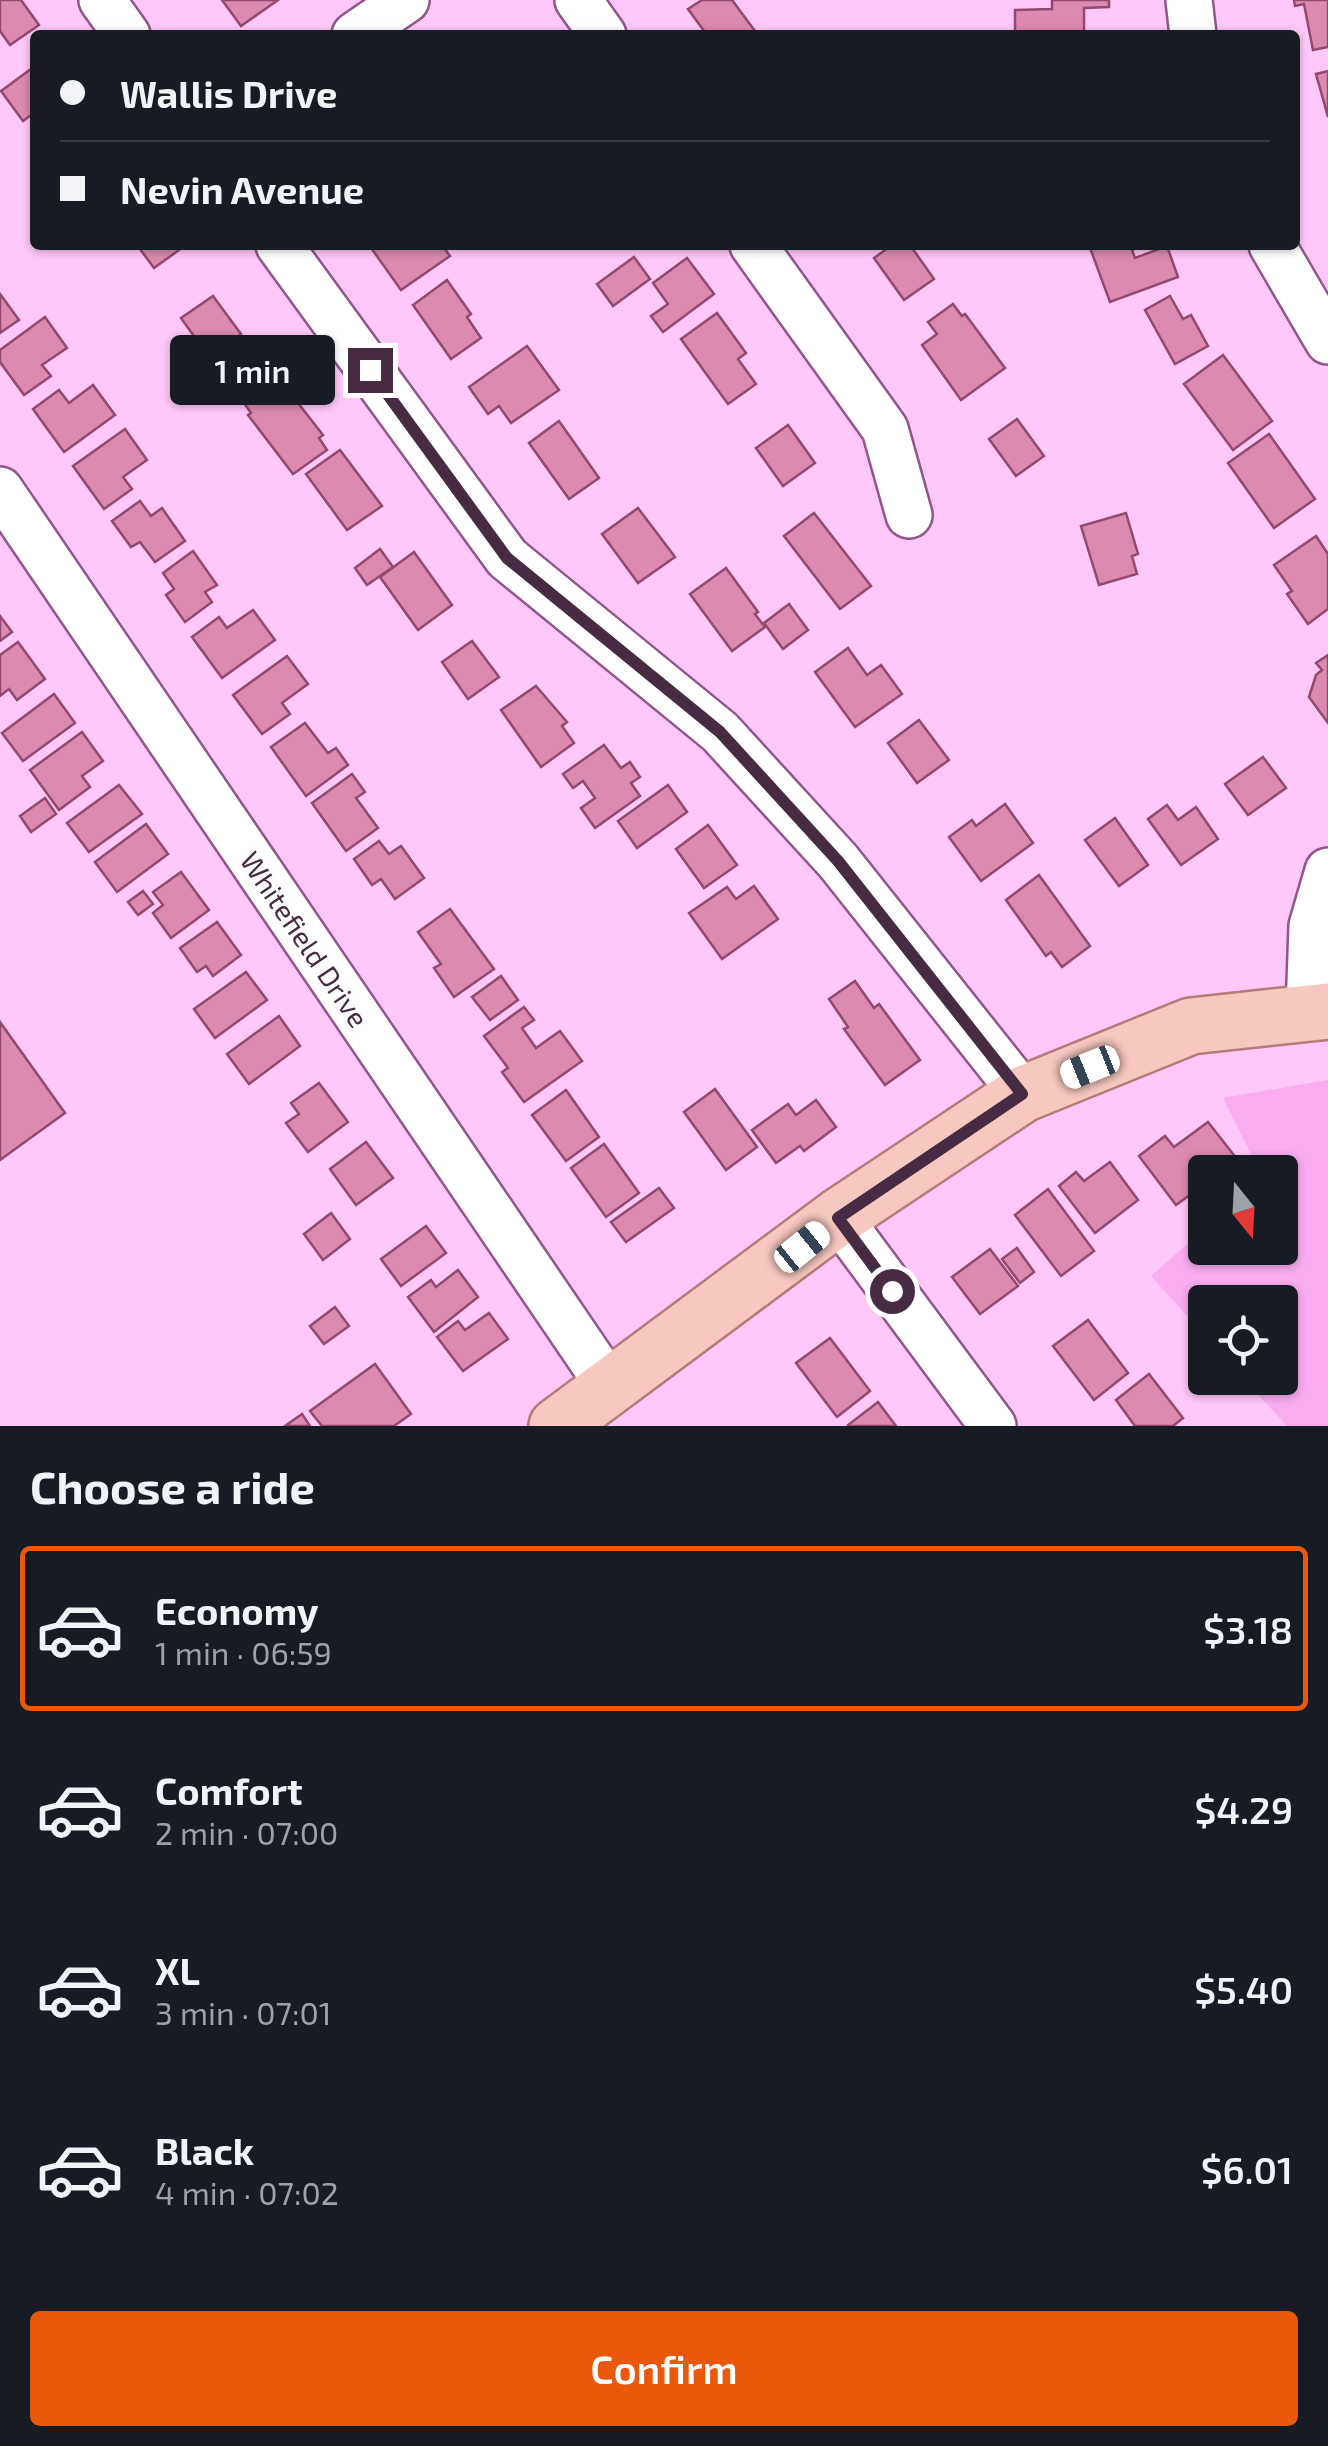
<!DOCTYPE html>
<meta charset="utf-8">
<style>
body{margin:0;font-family:"Exo 2",sans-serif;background:#20242c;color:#f1f3f6;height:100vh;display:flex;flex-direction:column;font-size:38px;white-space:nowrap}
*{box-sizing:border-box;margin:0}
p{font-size:32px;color:#9ea1a6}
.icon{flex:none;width:55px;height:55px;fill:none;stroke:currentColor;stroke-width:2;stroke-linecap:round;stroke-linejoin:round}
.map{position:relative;height:1426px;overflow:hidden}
.drawer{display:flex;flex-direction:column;background:#171b24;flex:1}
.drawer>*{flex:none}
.top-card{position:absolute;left:30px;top:30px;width:1270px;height:220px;border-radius:10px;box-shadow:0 2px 8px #0004;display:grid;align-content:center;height:220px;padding:0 30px;background:#171b24}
.needle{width:65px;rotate:162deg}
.tools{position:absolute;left:1188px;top:1155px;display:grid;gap:20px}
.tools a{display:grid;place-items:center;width:110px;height:110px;border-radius:10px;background:#171b24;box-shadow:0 2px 8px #0004;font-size:50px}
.end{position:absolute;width:45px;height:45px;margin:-22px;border:12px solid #462b43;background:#fff;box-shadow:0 0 0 5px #fff}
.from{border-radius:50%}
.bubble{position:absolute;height:70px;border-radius:10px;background:#171b24;box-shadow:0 2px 8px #0004;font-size:32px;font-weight:600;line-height:70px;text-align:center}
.car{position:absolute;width:30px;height:60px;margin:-30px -15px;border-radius:12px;box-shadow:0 0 8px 2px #0007;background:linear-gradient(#fff 24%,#345 0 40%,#fff 0 76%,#345 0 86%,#fff 0)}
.top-card b{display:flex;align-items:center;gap:35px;height:95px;font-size:38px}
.top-card b+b{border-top:2px solid #363941}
.top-card i{width:25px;height:25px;background:#f1f3f6}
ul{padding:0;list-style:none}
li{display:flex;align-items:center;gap:30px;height:165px;margin:0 20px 15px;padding:0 10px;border:5px solid transparent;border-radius:10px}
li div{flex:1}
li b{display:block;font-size:38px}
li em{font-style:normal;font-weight:600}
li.selected{border-color:#ea580c}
li>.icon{width:90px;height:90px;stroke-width:1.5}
h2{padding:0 30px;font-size:45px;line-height:120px}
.button{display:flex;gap:20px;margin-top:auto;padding:20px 30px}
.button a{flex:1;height:115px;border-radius:10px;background:#ea580c;color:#fff;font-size:40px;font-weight:600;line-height:115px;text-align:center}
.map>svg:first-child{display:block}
.green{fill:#f9acef}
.building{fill:#dc8ab0;stroke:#93486d;stroke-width:2.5}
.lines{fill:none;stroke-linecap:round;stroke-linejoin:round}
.minor-casing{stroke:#92558b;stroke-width:50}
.major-casing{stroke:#b57a79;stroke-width:60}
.minor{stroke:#fff;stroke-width:45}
.major{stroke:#f7c8c0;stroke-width:55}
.route{stroke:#462b43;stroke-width:12}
.labels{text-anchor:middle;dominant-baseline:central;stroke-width:8;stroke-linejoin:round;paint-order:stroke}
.street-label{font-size:28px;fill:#462b43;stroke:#fdfdfd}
</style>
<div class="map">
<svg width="1328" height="1426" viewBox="0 0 1328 1426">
<rect width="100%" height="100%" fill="#ffc8f8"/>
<!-- green -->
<polygon class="green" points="1328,1080 1328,1426 1287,1426 1243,1378 1280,1378 1280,1302 1205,1302 1205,1336 1151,1276 1205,1228 1205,1248 1280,1248 1280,1172 1260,1172 1223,1098"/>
<!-- building -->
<g class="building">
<polygon points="0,0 21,0 39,25 10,45 0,31"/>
<polygon points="222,0 278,0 241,26"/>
<polygon points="702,0 732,0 758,35 707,35 688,9"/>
<polygon points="1052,0 1109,0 1109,7 1084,8 1084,35 1015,35 1015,10 1052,9"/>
<polygon points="1294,0 1328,0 1328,47 1313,50 1304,4 1295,6"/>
<polygon points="35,66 35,112 23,121 1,91"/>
<polygon points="1328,71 1328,117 1316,74"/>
<polygon points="137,245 186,245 154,268"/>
<polygon points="369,245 442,245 450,256 401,290"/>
<polygon points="892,245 910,245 934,279 904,300 874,258"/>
<polygon points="1089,245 1144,245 1132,250 1135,258 1167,246 1178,277 1110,302"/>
<polygon points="634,257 650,279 613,306 597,284"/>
<polygon points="687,258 714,294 663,332 651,316 668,304 653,283"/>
<polygon points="447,280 471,314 467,317 481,338 451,359 413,305"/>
<polygon points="0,294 19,320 0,333"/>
<polygon points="213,296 241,334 209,357 181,318"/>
<polygon points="1170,296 1183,319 1191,315 1208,346 1175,364 1145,310"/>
<polygon points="953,304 962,316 965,314 1005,368 961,400 922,345 937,334 928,322"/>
<polygon points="717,313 746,353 738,359 756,384 728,404 681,339"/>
<polygon points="45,317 67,348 42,365 51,376 24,395 0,362 0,350"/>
<polygon points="238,345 257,372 230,392 211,365"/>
<polygon points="527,346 559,390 511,423 499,406 488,414 469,387"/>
<polygon points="1223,355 1272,421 1233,450 1184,384"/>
<polygon points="273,371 323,435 319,438 327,450 293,474 248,415 251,413 239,396"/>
<polygon points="93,385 115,415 64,452 33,409 59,390 69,403"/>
<polygon points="1017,419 1044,456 1016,476 989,439"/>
<polygon points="559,421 599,478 569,499 529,443"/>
<polygon points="788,425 815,463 783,486 756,448"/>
<polygon points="125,429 147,460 123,477 132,489 104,509 73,466"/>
<polygon points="1269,434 1315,499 1274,528 1228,463"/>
<polygon points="340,450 382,506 347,530 306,474"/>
<polygon points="140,501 151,516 162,508 185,541 155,562 140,542 131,547 112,521"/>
<polygon points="638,508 675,557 638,583 602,534"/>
<polygon points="814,513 871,586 840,609 784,536"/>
<polygon points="1126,513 1138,554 1132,556 1137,574 1099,585 1081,526"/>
<polygon points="1316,536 1328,554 1328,609 1308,624 1287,594 1292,591 1274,565"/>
<polygon points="380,549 393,567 367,585 355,568"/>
<polygon points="193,551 217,585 205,592 212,602 185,622 166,595 174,589 163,573"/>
<polygon points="414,552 452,605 418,630 380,577"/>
<polygon points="726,568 758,612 755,614 765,627 732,651 690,594"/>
<polygon points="789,604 808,630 783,649 764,623"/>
<polygon points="253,610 275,640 222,678 192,637 219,617 227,628"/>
<polygon points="0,616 12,632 0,641"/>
<polygon points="472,641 499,677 468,699 442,662"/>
<polygon points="18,642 45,679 17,700 9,689 0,696 0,655"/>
<polygon points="848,648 867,675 881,665 902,694 855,727 815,672"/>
<polygon points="1328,655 1328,723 1309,697 1316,675 1322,670 1316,663"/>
<polygon points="287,656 308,684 282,703 290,714 262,734 233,695"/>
<polygon points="536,686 567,722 562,726 574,743 541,767 501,710"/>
<polygon points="54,694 75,723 23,761 2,733"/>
<polygon points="919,720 949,760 917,783 888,743"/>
<polygon points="305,723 328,753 336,748 348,765 306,796 271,747"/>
<polygon points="82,732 103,761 82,776 90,787 59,810 30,770"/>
<polygon points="604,745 621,768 630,762 640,777 631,783 640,796 595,828 581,808 595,798 583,781 573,788 563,774"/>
<polygon points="1263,757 1286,788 1248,815 1225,784"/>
<polygon points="352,774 365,792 356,798 378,828 346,851 312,803"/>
<polygon points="119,785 142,814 89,852 67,823"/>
<polygon points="668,785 687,812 637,848 618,821"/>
<polygon points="45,798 56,814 31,832 20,816"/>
<polygon points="1005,804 1033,843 981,881 949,837 972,820 976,826"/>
<polygon points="1167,805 1178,820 1196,807 1218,839 1181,865 1148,819"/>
<polygon points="1115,818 1148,865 1119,886 1085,840"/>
<polygon points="146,824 168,854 117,892 95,862"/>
<polygon points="708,825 737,865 704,888 676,849"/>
<polygon points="379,841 389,854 401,846 424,878 395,899 381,879 372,885 354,859"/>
<polygon points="181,872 209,910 171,938 153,913 163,905 153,892"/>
<polygon points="1039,875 1090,946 1062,967 1051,952 1046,956 1006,900"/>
<polygon points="754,886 778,919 722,959 689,913 727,887 736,899"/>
<polygon points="143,891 153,904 138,915 128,902"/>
<polygon points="450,909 494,969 454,997 434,968 441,964 418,932"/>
<polygon points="217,922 241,955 213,976 206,966 197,972 180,948"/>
<polygon points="246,972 267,1000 215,1038 194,1009"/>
<polygon points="501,976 518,1000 490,1020 472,997"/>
<polygon points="855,981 874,1008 879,1004 920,1060 885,1085 844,1029 848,1027 829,999"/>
<polygon points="524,1007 534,1020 522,1028 536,1048 560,1031 582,1061 524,1102 502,1072 508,1068 484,1036"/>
<polygon points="279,1016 300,1046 249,1084 227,1054"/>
<polygon points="0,1022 65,1113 0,1160"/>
<polygon points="319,1083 348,1122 308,1152 286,1123 299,1114 291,1103"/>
<polygon points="715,1089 757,1147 726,1170 684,1112"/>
<polygon points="566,1090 599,1137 566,1161 532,1115"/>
<polygon points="816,1100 836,1127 804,1151 800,1146 776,1163 752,1130 788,1104 796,1115"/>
<polygon points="1208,1122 1237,1159 1220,1172 1205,1172 1205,1184 1176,1205 1139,1156 1165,1136 1174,1147"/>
<polygon points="366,1142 393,1178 356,1205 330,1169"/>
<polygon points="604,1144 639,1193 606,1217 571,1168"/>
<polygon points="1110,1162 1138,1200 1095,1233 1059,1186 1076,1172 1084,1181"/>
<polygon points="659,1188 674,1208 626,1242 611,1222"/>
<polygon points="1048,1189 1094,1251 1061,1276 1015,1215"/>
<polygon points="331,1213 350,1239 323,1260 304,1234"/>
<polygon points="426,1226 446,1253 401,1286 381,1259"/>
<polygon points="1017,1248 1034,1272 1020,1283 1002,1259"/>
<polygon points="990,1249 1018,1286 980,1314 952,1277"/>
<polygon points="458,1270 478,1297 434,1332 408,1297 431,1280 436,1287"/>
<polygon points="335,1307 349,1326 324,1344 310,1326"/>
<polygon points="489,1313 508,1339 463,1371 437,1337 458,1321 465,1330"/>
<polygon points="1088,1320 1128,1373 1094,1400 1053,1346"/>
<polygon points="830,1338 870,1391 837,1417 796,1363"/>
<polygon points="375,1364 411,1414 394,1426 322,1426 310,1411"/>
<polygon points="1149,1374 1183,1418 1173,1426 1135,1426 1116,1400"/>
<polygon points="878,1402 896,1426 848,1426 848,1425"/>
<polygon points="302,1414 310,1426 285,1426"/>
</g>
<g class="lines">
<!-- minor casing -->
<g class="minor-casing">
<g id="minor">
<polyline points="102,0 127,35"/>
<polyline points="578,0 603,35"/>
<polyline points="1189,0 1193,35"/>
<polyline points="355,35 406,0"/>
<polyline points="279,245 507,558 720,732 838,861 1023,1094"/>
<polyline points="753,245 885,429 909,515"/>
<polyline points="1272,245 1328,341"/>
<polyline points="0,490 610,1387"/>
<polyline points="1309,1011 1312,926 1328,871"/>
<polyline points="838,1217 993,1426"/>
</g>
</g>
<!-- major casing -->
<g class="major-casing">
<polyline id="major" points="557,1426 838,1217 1023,1094 1191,1026 1328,1011"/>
</g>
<!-- minor -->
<use href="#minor" class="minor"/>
<!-- major -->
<use href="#major" class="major"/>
</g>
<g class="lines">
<!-- route -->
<polyline class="route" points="370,370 507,558 720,732 838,861 1022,1094 838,1218 892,1291"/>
</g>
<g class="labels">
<!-- street labels -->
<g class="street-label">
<text transform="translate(305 939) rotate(56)">Whitefield Drive</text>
</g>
</g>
</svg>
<div class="tools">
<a><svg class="needle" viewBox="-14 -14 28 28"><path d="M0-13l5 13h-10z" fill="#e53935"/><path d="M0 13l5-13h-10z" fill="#9ea1a6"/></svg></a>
<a><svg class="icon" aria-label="locate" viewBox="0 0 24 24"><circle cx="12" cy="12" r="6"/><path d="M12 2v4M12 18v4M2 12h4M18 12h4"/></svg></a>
</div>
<i class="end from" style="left:892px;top:1291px"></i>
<i class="end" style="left:370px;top:370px"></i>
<div class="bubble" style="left:170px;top:335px;width:165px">1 min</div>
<i class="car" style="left:1090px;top:1067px;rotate:248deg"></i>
<i class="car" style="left:802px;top:1247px;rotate:51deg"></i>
<div class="top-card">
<b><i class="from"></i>Wallis Drive</b>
<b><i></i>Nevin Avenue</b>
</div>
</div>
<section class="drawer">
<h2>Choose a ride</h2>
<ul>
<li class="selected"><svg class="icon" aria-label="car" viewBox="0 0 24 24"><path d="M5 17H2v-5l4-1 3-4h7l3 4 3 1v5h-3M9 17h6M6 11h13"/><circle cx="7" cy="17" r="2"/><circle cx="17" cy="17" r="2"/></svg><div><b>Economy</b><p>1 min · 06:59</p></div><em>$3.18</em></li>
<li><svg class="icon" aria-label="car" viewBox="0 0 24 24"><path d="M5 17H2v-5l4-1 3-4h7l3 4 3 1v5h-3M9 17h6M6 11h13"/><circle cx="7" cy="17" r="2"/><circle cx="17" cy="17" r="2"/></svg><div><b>Comfort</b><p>2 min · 07:00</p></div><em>$4.29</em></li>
<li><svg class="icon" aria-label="car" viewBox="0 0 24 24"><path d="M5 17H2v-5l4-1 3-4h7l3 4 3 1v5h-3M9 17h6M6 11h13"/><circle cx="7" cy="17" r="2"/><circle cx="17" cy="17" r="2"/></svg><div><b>XL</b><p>3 min · 07:01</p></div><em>$5.40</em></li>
<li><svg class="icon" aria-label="car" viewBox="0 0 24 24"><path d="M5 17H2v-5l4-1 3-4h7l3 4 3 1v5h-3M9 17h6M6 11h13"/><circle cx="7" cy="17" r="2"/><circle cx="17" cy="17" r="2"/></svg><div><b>Black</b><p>4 min · 07:02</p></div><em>$6.01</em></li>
</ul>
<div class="button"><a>Confirm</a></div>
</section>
